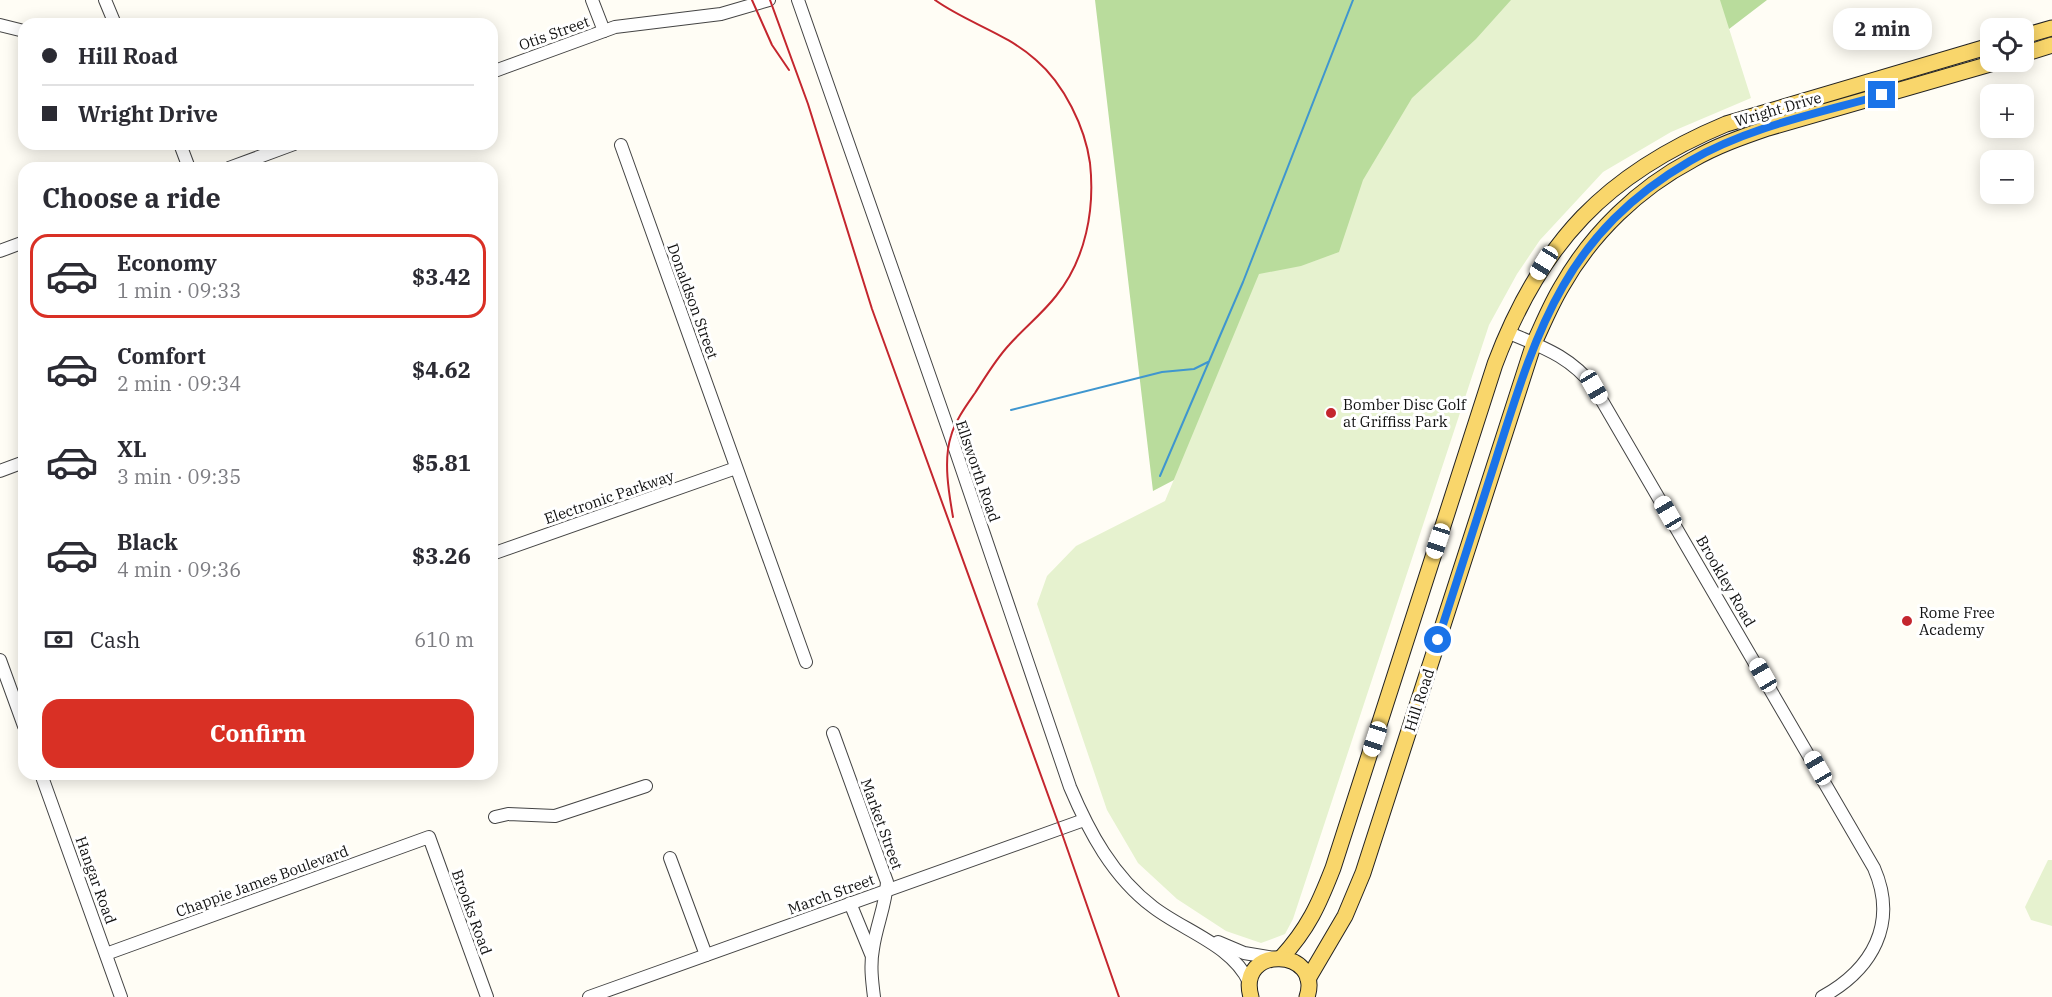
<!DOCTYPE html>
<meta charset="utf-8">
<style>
body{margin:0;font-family:"IBM Plex Serif",serif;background:#f7f7f7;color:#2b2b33;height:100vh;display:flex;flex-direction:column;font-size:22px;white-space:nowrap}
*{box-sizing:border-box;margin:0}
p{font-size:20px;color:#7c7c81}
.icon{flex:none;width:33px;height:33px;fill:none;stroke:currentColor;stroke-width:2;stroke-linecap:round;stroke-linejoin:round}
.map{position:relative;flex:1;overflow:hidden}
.drawer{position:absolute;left:18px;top:162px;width:480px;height:618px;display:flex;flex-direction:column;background:#fff;border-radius:18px;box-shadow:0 3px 15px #0003}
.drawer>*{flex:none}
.hud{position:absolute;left:18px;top:18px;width:480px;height:132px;border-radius:18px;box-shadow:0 3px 15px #0003;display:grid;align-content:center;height:132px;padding:0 24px;background:#fff}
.buttons{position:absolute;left:1980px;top:18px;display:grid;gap:12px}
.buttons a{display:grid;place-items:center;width:54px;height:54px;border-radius:12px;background:#fff;box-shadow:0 3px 15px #0003;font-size:30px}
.end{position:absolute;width:27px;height:27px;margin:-14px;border:8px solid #1a73e8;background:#fff;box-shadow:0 0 0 3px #fff}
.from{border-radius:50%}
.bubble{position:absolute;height:42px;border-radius:18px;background:#fff;box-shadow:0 3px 15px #0003;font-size:20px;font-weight:800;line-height:42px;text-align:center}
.car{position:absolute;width:18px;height:36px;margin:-18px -9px;border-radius:8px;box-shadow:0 0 4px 2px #0007;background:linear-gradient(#fff 24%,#345 0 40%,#fff 0 76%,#345 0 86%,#fff 0)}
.hud b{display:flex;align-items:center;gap:21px;height:57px;font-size:22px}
.hud b+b{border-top:2px solid #e1e1e2}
.hud i{width:15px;height:15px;background:#2b2b33}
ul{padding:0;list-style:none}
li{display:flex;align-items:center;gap:18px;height:84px;margin:0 12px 9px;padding:0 12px;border:3px solid transparent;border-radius:18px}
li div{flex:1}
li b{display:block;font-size:22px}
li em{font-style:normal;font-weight:800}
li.selected{border-color:#d93025}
li>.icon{width:54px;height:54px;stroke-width:1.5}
h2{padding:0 24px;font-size:27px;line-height:72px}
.pay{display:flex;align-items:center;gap:15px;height:66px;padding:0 24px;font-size:22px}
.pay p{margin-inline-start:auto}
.cta{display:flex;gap:12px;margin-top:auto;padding:12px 24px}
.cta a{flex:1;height:69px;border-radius:18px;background:#d93025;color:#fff;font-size:24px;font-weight:800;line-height:69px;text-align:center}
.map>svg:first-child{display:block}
.forest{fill:#b9dc9c}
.pitch{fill:#e6f2cf}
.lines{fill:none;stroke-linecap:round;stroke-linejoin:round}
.stream{stroke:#3f96cf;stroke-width:2}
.minor-casing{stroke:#444;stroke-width:14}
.major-casing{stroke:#222;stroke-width:17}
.minor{stroke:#fff;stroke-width:12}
.major{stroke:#f9d66b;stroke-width:15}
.rail{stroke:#c4262e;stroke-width:2}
.route{stroke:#1a73e8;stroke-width:8}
.poi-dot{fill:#c4262e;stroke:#fff;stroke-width:2}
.labels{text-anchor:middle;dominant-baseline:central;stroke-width:6;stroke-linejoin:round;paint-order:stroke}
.street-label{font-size:15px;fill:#111;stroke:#fff}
.poi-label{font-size:15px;fill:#111;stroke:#fff;text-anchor:start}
</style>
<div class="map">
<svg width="2052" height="997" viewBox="0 0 2052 997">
<rect width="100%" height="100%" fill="#fffdf5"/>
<!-- forest -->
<polygon class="forest" points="1095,0 1767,0 1648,91 1408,357 1153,491"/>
<!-- pitch -->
<g class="pitch">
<polygon points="1511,0 1720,0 1751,98 1671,132 1603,172 1540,240 1517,274 1489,325 1293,919 1285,934 1261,943 1226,931 1177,899 1138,863 1107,810 1037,604 1047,576 1076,546 1165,501 1259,274 1301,266 1339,252 1363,180 1412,98 1476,39"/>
<polygon points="2048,860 2052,860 2052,926 2031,920 2025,907"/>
</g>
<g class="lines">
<!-- stream -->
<g class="stream">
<polyline points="1011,410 1162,372 1194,369 1208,362"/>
<polyline points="1160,476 1243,282 1353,0"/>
</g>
<!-- minor casing -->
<g class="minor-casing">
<g id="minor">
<polyline points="105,0 115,24"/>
<polyline points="592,0 604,31"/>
<path d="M798,0l153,437 119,350c19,45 43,90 83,120 31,24 79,38 96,75"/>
<polyline points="0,25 24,31"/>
<polyline points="492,72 615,27 721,14 769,0"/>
<polyline points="180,144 189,168"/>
<polyline points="621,145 806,662"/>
<polyline points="229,168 294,144"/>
<polyline points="0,251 24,242"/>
<path d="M1507,332c35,15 63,24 87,55l280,481c24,55 -1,101 -52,129"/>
<polyline points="0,471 24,462"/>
<polyline points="492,554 736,468"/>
<polyline points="0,660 24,726"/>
<path d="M833,733l54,149c-1,23 -11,44 -14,67 -3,16 -1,32 1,48"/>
<polyline points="41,774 121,997"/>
<polyline points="495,817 508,814 555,816 646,786"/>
<polyline points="670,858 706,955"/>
<polyline points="850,903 871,954"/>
<polyline points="1218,942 1244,953 1274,958"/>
<polyline points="106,954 429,837 487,997"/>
<polyline points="589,997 1084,820"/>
</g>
</g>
<!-- major casing -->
<g class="major-casing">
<g id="major">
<polyline points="2024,36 2052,28"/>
<polyline points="2024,54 2052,45"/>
<path d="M1281,958c27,-29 38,-54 52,-90l162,-504c46,-122 111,-190 231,-240l264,-78"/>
<path d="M1308,979l37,-63 18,-43 171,-530c9,-19 17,-39 28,-57 30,-53 77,-98 130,-126 24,-14 50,-23 76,-32l229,-66"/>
<path d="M1251,997c-15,-53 72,-49 56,0"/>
</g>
</g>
<!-- minor -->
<use href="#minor" class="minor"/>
<!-- major -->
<use href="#major" class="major"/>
<!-- rail -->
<g class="rail">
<polyline points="752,0 772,45 789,70"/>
<polyline points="770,0 808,104 872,309 1060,828 1119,997"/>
<path d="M935,0c32,23 71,33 101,60 28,24 49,67 54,103 5,46 -4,96 -34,133 -14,18 -32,32 -47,49 -13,14 -23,31 -34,48 -9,13 -20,28 -24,43 -8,24 -2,58 2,81"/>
</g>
</g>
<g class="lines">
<!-- route -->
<path class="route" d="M1438,640c19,-60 39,-120 58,-181 41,-130 69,-225 194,-298 58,-34 129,-48 192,-66"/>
</g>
<!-- markers -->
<g class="poi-dot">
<circle cx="1331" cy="413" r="6"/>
<circle cx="1907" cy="621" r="6"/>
</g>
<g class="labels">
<!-- street labels -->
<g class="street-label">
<text transform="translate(554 33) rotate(-20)">Otis Street</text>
<text transform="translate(1778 109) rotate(-16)">Wright Drive</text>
<text transform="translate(693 301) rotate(70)">Donaldson Street</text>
<text transform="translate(978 471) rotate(71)">Ellsworth Road</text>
<text transform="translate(609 497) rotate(-19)">Electronic Parkway</text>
<text transform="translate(1726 581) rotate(60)">Brookley Road</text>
<text transform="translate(1419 700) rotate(-72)">Hill Road</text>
<text transform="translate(882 824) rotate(70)">Market Street</text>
<text transform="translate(96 880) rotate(70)">Hangar Road</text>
<text transform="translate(262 881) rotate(-20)">Chappie James Boulevard</text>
<text transform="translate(831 894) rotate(-20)">March Street</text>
<text transform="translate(472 912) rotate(70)">Brooks Road</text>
</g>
<!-- poi labels -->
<g class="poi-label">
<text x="1343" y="404">Bomber Disc Golf<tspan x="1343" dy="17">at Griffiss Park</tspan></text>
<text x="1919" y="612">Rome Free<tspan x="1919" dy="17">Academy</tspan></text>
</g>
</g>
</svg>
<div class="buttons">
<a><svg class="icon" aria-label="locate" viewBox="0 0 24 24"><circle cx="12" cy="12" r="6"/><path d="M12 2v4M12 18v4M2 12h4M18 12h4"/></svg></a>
<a>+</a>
<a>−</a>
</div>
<i class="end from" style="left:1438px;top:640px"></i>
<i class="end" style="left:1882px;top:95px"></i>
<div class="bubble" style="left:1833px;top:8px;width:99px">2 min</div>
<i class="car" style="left:1544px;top:263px;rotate:212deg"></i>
<i class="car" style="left:1594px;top:387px;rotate:150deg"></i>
<i class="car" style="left:1668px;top:513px;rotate:330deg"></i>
<i class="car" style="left:1438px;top:541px;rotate:198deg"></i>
<i class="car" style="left:1763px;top:675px;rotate:330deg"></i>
<i class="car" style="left:1375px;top:739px;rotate:198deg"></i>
<i class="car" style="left:1818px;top:768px;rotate:330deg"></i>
<div class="hud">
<b><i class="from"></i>Hill Road</b>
<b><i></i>Wright Drive</b>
</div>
<section class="drawer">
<h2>Choose a ride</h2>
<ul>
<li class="selected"><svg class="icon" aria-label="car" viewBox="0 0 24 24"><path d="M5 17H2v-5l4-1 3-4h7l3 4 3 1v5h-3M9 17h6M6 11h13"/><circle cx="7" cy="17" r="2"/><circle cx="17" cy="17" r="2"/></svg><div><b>Economy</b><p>1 min · 09:33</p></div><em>$3.42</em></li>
<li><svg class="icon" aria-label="car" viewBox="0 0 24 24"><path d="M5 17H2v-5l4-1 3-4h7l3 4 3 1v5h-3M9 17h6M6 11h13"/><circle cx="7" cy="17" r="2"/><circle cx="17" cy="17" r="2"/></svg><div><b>Comfort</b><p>2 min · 09:34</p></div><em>$4.62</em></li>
<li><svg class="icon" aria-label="car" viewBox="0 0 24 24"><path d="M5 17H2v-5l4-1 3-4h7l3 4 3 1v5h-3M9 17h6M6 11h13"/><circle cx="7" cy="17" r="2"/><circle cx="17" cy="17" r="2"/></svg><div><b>XL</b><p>3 min · 09:35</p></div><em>$5.81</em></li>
<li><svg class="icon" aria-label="car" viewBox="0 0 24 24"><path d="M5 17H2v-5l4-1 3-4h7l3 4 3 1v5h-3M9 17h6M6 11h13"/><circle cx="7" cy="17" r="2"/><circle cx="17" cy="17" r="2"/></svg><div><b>Black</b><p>4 min · 09:36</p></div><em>$3.26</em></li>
</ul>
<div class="pay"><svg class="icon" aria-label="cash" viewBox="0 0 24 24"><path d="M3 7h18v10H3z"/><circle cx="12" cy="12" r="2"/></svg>Cash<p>610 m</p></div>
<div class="cta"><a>Confirm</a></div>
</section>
</div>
